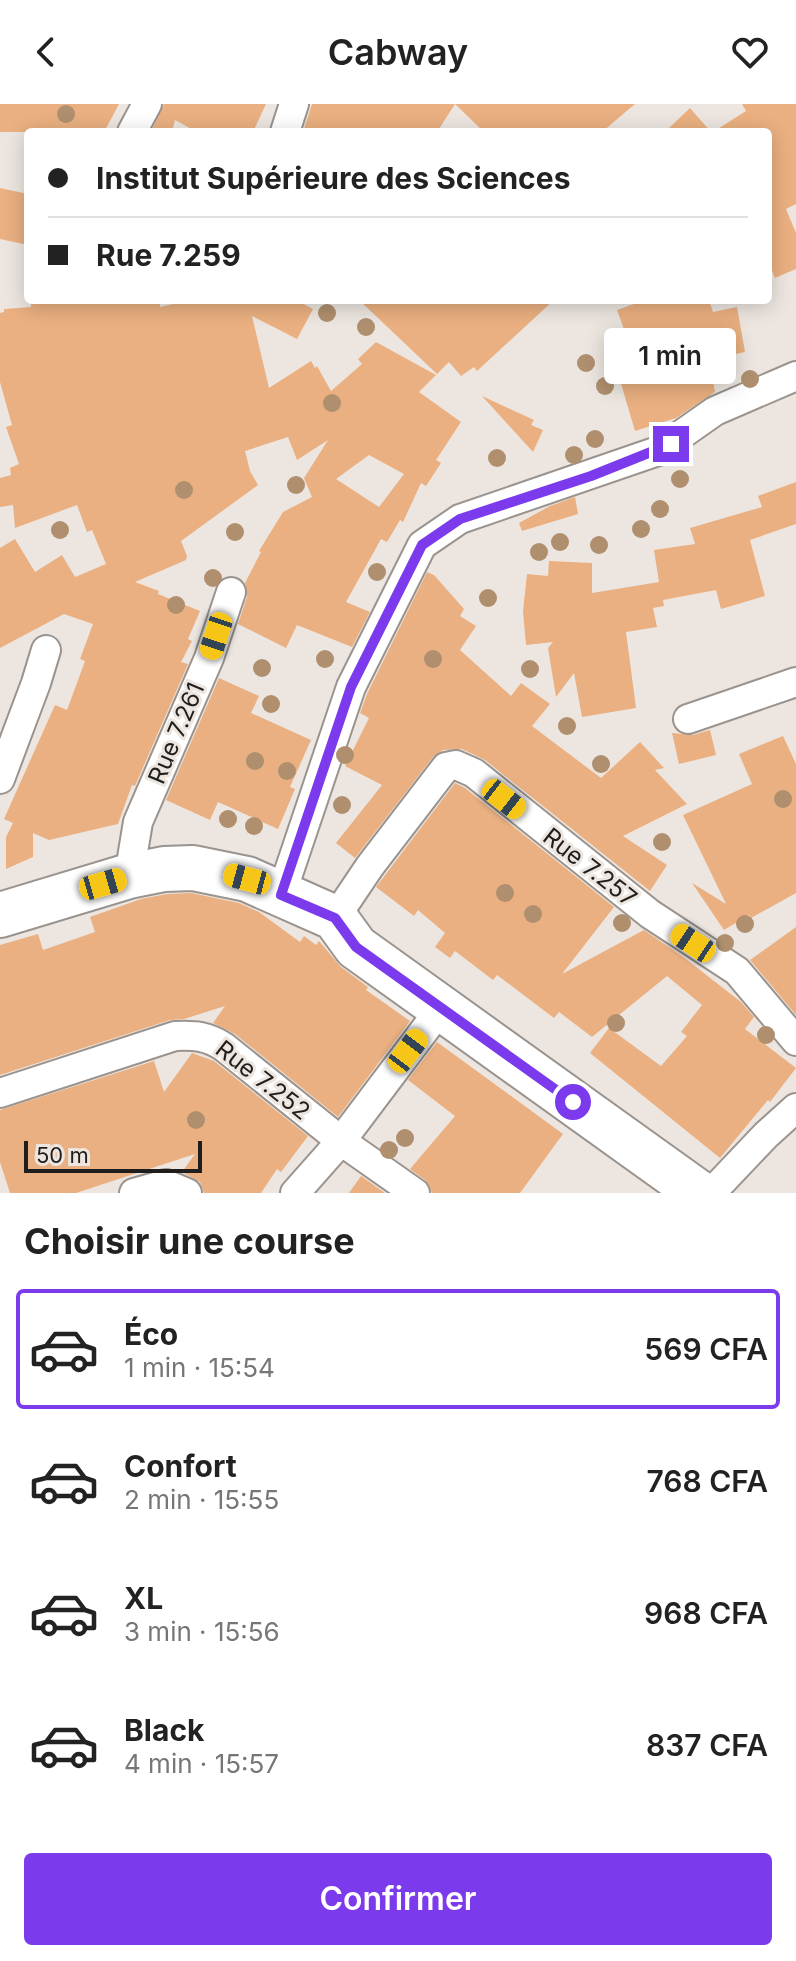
<!DOCTYPE html>
<html lang="fr">
<meta charset="utf-8">
<style>
body{margin:0;font-family:Inter,sans-serif;background:#f6f6f6;color:#222;height:100vh;display:flex;flex-direction:column;font-size:30px;white-space:nowrap}
*{box-sizing:border-box;margin:0}
p{font-size:26px;color:#767676}
.icon{flex:none;width:44px;height:44px;fill:none;stroke:currentColor;stroke-width:2;stroke-linecap:round;stroke-linejoin:round}
.map{position:relative;height:1089px;overflow:hidden}
.drawer{display:flex;flex-direction:column;background:#fff;flex:1}
.drawer>*{flex:none}
.banner{position:absolute;left:24px;top:24px;width:748px;height:176px;border-radius:8px;box-shadow:0 4px 20px #0003;display:grid;align-content:center;height:176px;padding:0 24px;background:#fff}
.scale{position:absolute;left:24px;bottom:20px;width:178px;box-sizing:border-box;padding-left:8px;border:4px solid #201e1c;border-top:0;font-size:22px;line-height:28px;white-space:nowrap;color:#201e1c;-webkit-text-stroke:6px #ede6e0;paint-order:stroke}
.end{position:absolute;width:36px;height:36px;margin:-18px;border:10px solid #7c3aed;background:#fff;box-shadow:0 0 0 4px #fff}
.from{border-radius:50%}
.bubble{position:absolute;height:56px;border-radius:8px;background:#fff;box-shadow:0 4px 20px #0003;font-size:26px;font-weight:600;line-height:56px;text-align:center}
.car{position:absolute;width:24px;height:48px;margin:-24px -12px;border-radius:10px;box-shadow:0 0 6px 2px #0007;background:linear-gradient(#f5c518 24%,#345 0 40%,#f5c518 0 76%,#345 0 86%,#f5c518 0)}
.banner b{display:flex;align-items:center;gap:28px;height:76px;font-size:30px}
.banner b+b{border-top:2px solid #e0e0e0}
.banner i{width:20px;height:20px;background:#222}
ul{padding:0;list-style:none}
li{display:flex;align-items:center;gap:24px;height:120px;margin:0 16px 12px;padding:0 8px;border:4px solid transparent;border-radius:8px}
li div{flex:1}
li b{display:block;font-size:30px}
li em{font-style:normal;font-weight:600}
li.active{border-color:#7c3aed}
li>.icon{width:72px;height:72px;stroke-width:1.5}
h2{padding:0 24px;font-size:36px;line-height:96px}
.cta{display:flex;gap:16px;margin-top:auto;padding:16px 24px}
.cta a{flex:1;height:92px;border-radius:8px;background:#7c3aed;color:#fff;font-size:32px;font-weight:600;line-height:92px;text-align:center}
header{display:flex;justify-content:space-between;align-items:center;height:104px;padding:0 24px;background:#fff;font-size:36px;font-weight:600}
.map>svg:first-child{display:block}
.building{fill:#eab081;fill-rule:evenodd}
.lines{fill:none;stroke-linecap:round;stroke-linejoin:round}
.minor-casing{stroke:#9a938e;stroke-width:32}
.primary-casing{stroke:#9a938e;stroke-width:48}
.minor{stroke:#fff;stroke-width:28}
.primary{stroke:#fff;stroke-width:44}
.tree{fill:#af8f6e}
.route{stroke:#7c3aed;stroke-width:10}
.labels{text-anchor:middle;dominant-baseline:central;stroke-width:6;stroke-linejoin:round;paint-order:stroke}
.street-label{font-size:24px;fill:#201e1c;stroke:#ede6e0}
</style>
<header><svg class="icon" aria-label="back" viewBox="0 0 24 24"><path d="M15 5l-7 7 7 7"/></svg>Cabway<svg class="icon" aria-label="heart" viewBox="0 0 24 24"><path d="M12 20l-8-8c-3-5 5-10 8-4 3-6 11-1 8 4z"/></svg></header>
<div class="map">
<svg width="796" height="1089" viewBox="0 0 796 1089">
<rect width="100%" height="100%" fill="#ede6e0"/>
<!-- building -->
<g class="building">
<polygon points="0,0 119,0 104,28 0,28"/>
<polygon points="164,0 266,0 253,28 197,28 175,16 172,28 151,28"/>
<polygon points="312,0 635,0 602,28 484,28 455,0 437,28 303,28"/>
<polygon points="742,0 796,0 796,100 786,105 796,129 796,165 775,174 768,156 768,28 713,28 746,7"/>
<polygon points="690,4 711,28 665,28"/>
<polygon points="0,84 28,90 28,141 0,135"/>
<path d="M31,196h129v7l31,-7h105l17,9 -16,30 -45,-23 17,72 42,-27 4,7 2,-2 14,25 31,-27 -4,-5 18,-17 60,33 -17,17 42,30 -25,38 5,3 -15,23 -5,-3 -18,39 -3,-2 -13,22 -6,-3 -35,63 24,10 -18,35 -55,-22 -11,23 -48,-24 9,-27 -2,-14 16,-31 -2,-1 24,-39 29,-15 -8,-19 24,-38 -31,20 -9,-23 -43,14 5,20 8,14 -77,56 6,15 -1,4 -51,22 24,9 -1,3 42,17 -12,28 4,2 -11,21 7,2 -53,122 -3,-1 -14,39 -69,16 -16,-7v24l-27,12v-32l7,-14 -9,-4 51,-114 12,5 18,-49 -5,-2 13,-35 -29,-10 -64,34v-100l15,-9 20,33 27,-17 13,22 31,-13 -14,-34 -5,2 -10,-27 -62,23 -2,-23 -13,2v-29l11,-3 -1,-7 9,-4 -13,-37 6,-2 -12,-43v-69l4,-1v-3l27,-2zM369,351l35,19 -25,33 -43,-28z"/>
<polygon points="359,196 554,196 477,267 474,263 461,272 449,258 437,270"/>
<polygon points="645,196 709,196 713,208 737,203 745,248 709,256 715,288 676,314 635,327 614,256 633,250 617,206"/>
<polygon points="482,292 534,316 531,321 543,326 533,348"/>
<polygon points="796,378 796,420 750,436 765,492 721,505 716,486 663,496 664,502 653,504 657,523 626,528 636,604 582,613 574,569 556,593 548,544 553,538 526,541 523,507 527,470 548,472 549,457 592,459 592,489 659,478 654,446 695,440 690,424 762,403 758,392"/>
<polygon points="575,393 578,410 522,427 519,419 550,402"/>
<polygon points="427,468 434,471 464,505 460,512 476,522 460,546 511,592 521,579 550,600 532,622 601,674 640,638 664,664 655,666 687,700 623,732 667,761 650,787 485,656 462,645 443,646 433,653 355,754 336,739 382,681 345,662 369,614 360,609 367,590"/>
<polygon points="219,574 259,592 251,609 311,636 290,683 295,685 278,725 218,698 210,716 166,696"/>
<polygon points="710,626 716,651 679,660 672,629 693,631"/>
<polygon points="783,632 796,660 796,789 751,814 749,811 724,826 692,779 726,800 683,711 752,680 739,650"/>
<polygon points="455,679 465,684 614,803 562,870 644,826 682,852 741,898 754,913 745,925 796,964 770,998 768,996 720,1054 590,949 609,924 661,962 687,932 681,928 702,901 667,872 592,933 559,908 554,914 497,871 493,876 455,847 450,854 435,843 445,829 418,806 414,812 376,783"/>
<polygon points="191,789 239,799 259,808 300,838 304,832 316,841 319,837 341,863 368,883 366,886 410,917 338,1013 235,930 213,919 225,902 184,915 170,916 0,971 0,841 38,830 43,846 95,828 90,813 141,795 167,790"/>
<polygon points="796,823 796,911 750,856"/>
<polygon points="437,938 563,1030 520,1089 432,1089 425,1076 410,1065 455,1012 408,976"/>
<polygon points="192,949 214,957 308,1032 281,1068 277,1065 261,1089 204,1089 200,1078 182,1068 195,1050 76,1089 10,1089 0,1058 0,1006 154,957 164,988"/>
<polygon points="361,1072 385,1089 349,1089"/>
</g>
<g class="lines">
<!-- minor casing -->
<g class="minor-casing">
<g id="minor">
<polyline points="132,28 147,0"/>
<polyline points="285,28 294,0"/>
<polyline points="688,615 796,578"/>
<polyline points="0,675 36,579 46,546"/>
<polyline points="129,772 138,718 209,554 231,488"/>
<polyline points="281,791 351,583 422,441 460,415 658,347 715,307 796,272"/>
<polyline points="335,814 370,762 446,663 456,661 474,669 650,810 737,867 796,937"/>
<path d="M0,989l175,-57c20,-1 32,0 49,11l117,94 74,52"/>
<polyline points="134,1089 166,1080 187,1089"/>
<polyline points="295,1089 341,1037 442,903"/>
<polyline points="711,1089 766,1031 796,1004"/>
</g>
</g>
<!-- primary casing -->
<g class="primary-casing">
<polyline id="primary" points="0,811 129,772 164,765 193,764 247,775 335,814 356,843 699,1089"/>
</g>
<!-- minor -->
<use href="#minor" class="minor"/>
<!-- primary -->
<use href="#primary" class="primary"/>
</g>
<!-- trees -->
<g class="tree">
<circle cx="66" cy="10" r="9"/>
<circle cx="327" cy="209" r="9"/>
<circle cx="366" cy="223" r="9"/>
<circle cx="586" cy="259" r="9"/>
<circle cx="750" cy="275" r="9"/>
<circle cx="605" cy="282" r="9"/>
<circle cx="332" cy="299" r="9"/>
<circle cx="595" cy="335" r="9"/>
<circle cx="574" cy="351" r="9"/>
<circle cx="497" cy="354" r="9"/>
<circle cx="680" cy="375" r="9"/>
<circle cx="296" cy="381" r="9"/>
<circle cx="184" cy="386" r="9"/>
<circle cx="660" cy="405" r="9"/>
<circle cx="641" cy="425" r="9"/>
<circle cx="60" cy="426" r="9"/>
<circle cx="235" cy="428" r="9"/>
<circle cx="560" cy="438" r="9"/>
<circle cx="599" cy="441" r="9"/>
<circle cx="539" cy="448" r="9"/>
<circle cx="377" cy="468" r="9"/>
<circle cx="213" cy="474" r="9"/>
<circle cx="488" cy="494" r="9"/>
<circle cx="176" cy="501" r="9"/>
<circle cx="325" cy="555" r="9"/>
<circle cx="433" cy="555" r="9"/>
<circle cx="262" cy="564" r="9"/>
<circle cx="530" cy="565" r="9"/>
<circle cx="271" cy="600" r="9"/>
<circle cx="567" cy="622" r="9"/>
<circle cx="345" cy="651" r="9"/>
<circle cx="255" cy="657" r="9"/>
<circle cx="601" cy="660" r="9"/>
<circle cx="287" cy="667" r="9"/>
<circle cx="783" cy="695" r="9"/>
<circle cx="342" cy="701" r="9"/>
<circle cx="228" cy="715" r="9"/>
<circle cx="254" cy="722" r="9"/>
<circle cx="662" cy="738" r="9"/>
<circle cx="505" cy="789" r="9"/>
<circle cx="533" cy="810" r="9"/>
<circle cx="622" cy="819" r="9"/>
<circle cx="745" cy="820" r="9"/>
<circle cx="725" cy="839" r="9"/>
<circle cx="616" cy="919" r="9"/>
<circle cx="766" cy="931" r="9"/>
<circle cx="196" cy="1016" r="9"/>
<circle cx="405" cy="1034" r="9"/>
<circle cx="389" cy="1046" r="9"/>
</g>
<g class="lines">
<!-- route -->
<polyline class="route" points="573,998 356,843 335,814 281,791 351,583 422,441 460,415 591,372 671,340"/>
</g>
<g class="labels">
<!-- street labels -->
<g class="street-label">
<text transform="translate(176 629) rotate(-67)">Rue 7.261</text>
<text transform="translate(590 763) rotate(38)">Rue 7.257</text>
<text transform="translate(263 976) rotate(38)">Rue 7.252</text>
</g>
</g>
</svg>
<div class="scale">50 m</div>
<i class="end from" style="left:573px;top:998px"></i>
<i class="end" style="left:671px;top:340px"></i>
<div class="bubble" style="left:604px;top:224px;width:132px">1 min</div>
<i class="car" style="left:216px;top:532px;rotate:198deg"></i>
<i class="car" style="left:504px;top:695px;rotate:128deg"></i>
<i class="car" style="left:247px;top:775px;rotate:285deg"></i>
<i class="car" style="left:103px;top:780px;rotate:74deg"></i>
<i class="car" style="left:693px;top:839px;rotate:303deg"></i>
<i class="car" style="left:408px;top:947px;rotate:37deg"></i>
<div class="banner">
<b><i class="from"></i>Institut Supérieure des Sciences</b>
<b><i></i>Rue 7.259</b>
</div>
</div>
<section class="drawer">
<h2>Choisir une course</h2>
<ul>
<li class="active"><svg class="icon" aria-label="car" viewBox="0 0 24 24"><path d="M5 17H2v-5l4-1 3-4h7l3 4 3 1v5h-3M9 17h6M6 11h13"/><circle cx="7" cy="17" r="2"/><circle cx="17" cy="17" r="2"/></svg><div><b>Éco</b><p>1 min · 15:54</p></div><em>569 CFA</em></li>
<li><svg class="icon" aria-label="car" viewBox="0 0 24 24"><path d="M5 17H2v-5l4-1 3-4h7l3 4 3 1v5h-3M9 17h6M6 11h13"/><circle cx="7" cy="17" r="2"/><circle cx="17" cy="17" r="2"/></svg><div><b>Confort</b><p>2 min · 15:55</p></div><em>768 CFA</em></li>
<li><svg class="icon" aria-label="car" viewBox="0 0 24 24"><path d="M5 17H2v-5l4-1 3-4h7l3 4 3 1v5h-3M9 17h6M6 11h13"/><circle cx="7" cy="17" r="2"/><circle cx="17" cy="17" r="2"/></svg><div><b>XL</b><p>3 min · 15:56</p></div><em>968 CFA</em></li>
<li><svg class="icon" aria-label="car" viewBox="0 0 24 24"><path d="M5 17H2v-5l4-1 3-4h7l3 4 3 1v5h-3M9 17h6M6 11h13"/><circle cx="7" cy="17" r="2"/><circle cx="17" cy="17" r="2"/></svg><div><b>Black</b><p>4 min · 15:57</p></div><em>837 CFA</em></li>
</ul>
<div class="cta"><a>Confirmer</a></div>
</section>
